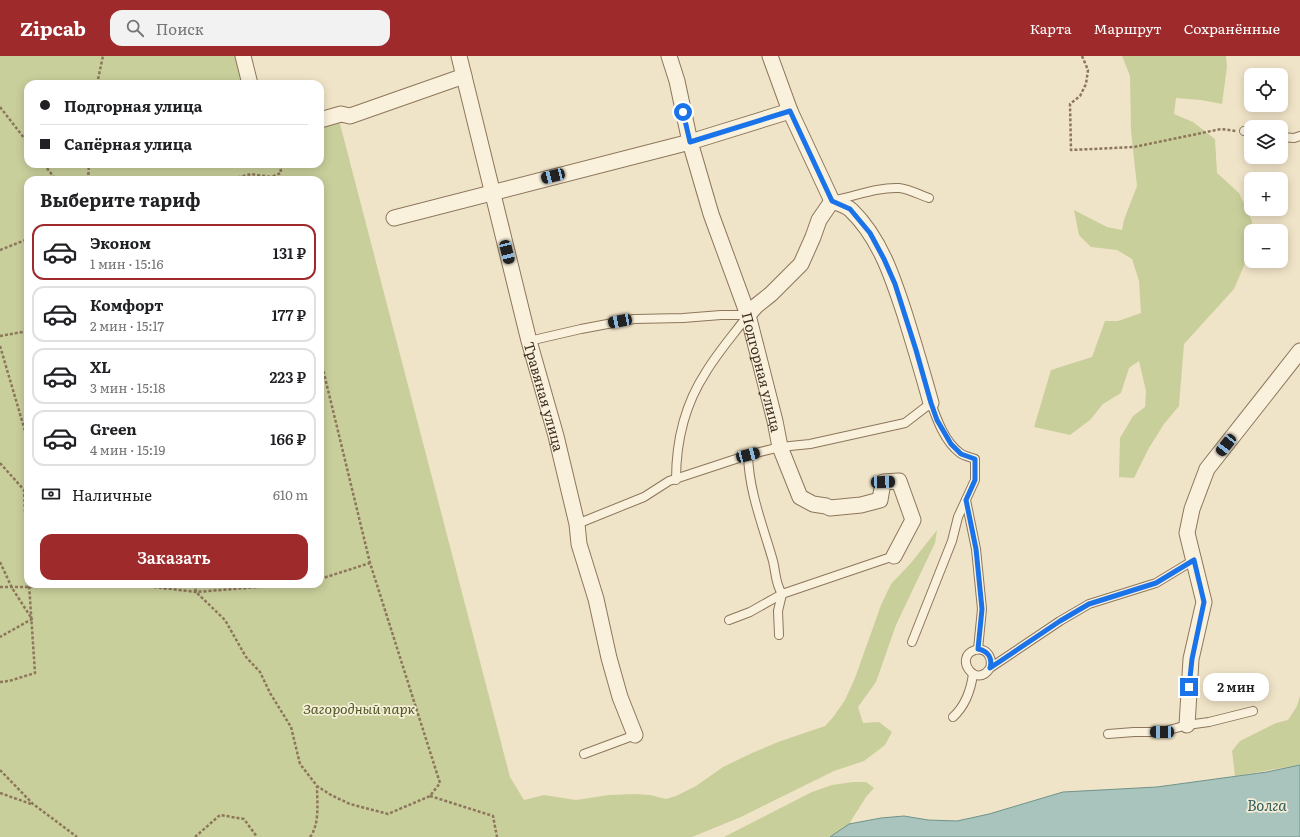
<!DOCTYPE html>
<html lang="ru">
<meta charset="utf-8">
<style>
body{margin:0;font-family:Literata,serif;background:#f2f2f2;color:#202124;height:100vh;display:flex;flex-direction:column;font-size:15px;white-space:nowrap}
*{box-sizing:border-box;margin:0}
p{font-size:13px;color:#757577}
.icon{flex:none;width:22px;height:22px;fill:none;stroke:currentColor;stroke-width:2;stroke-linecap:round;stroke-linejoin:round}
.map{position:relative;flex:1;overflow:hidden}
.panel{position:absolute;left:24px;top:120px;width:300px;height:412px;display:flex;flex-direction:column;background:#fff;border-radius:12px;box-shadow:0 2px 10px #0003}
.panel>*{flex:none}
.hud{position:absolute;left:24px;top:24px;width:300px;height:88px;border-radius:12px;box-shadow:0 2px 10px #0003;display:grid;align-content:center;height:88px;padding:0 16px;background:#fff}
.controls{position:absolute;left:1244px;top:12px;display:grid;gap:8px}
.controls a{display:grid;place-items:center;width:44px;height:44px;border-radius:8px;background:#fff;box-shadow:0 2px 10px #0003;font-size:20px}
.end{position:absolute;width:18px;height:18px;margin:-9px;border:5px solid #1a73e8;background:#fff;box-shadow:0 0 0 2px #fff}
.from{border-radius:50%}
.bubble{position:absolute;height:28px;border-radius:12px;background:#fff;box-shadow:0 2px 10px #0003;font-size:13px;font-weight:600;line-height:28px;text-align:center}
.car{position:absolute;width:12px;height:24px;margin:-12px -6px;border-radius:5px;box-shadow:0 0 3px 1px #0007;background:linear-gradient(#222 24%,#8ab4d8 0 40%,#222 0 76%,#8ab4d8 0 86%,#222 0)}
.hud b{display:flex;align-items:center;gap:14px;height:38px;font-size:15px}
.hud b+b{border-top:1px solid #e0e0e0}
.hud i{width:10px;height:10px;background:#202124}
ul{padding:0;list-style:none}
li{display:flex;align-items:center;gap:12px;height:56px;margin:0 8px 6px;padding:0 8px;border:2px solid #e0e0e0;border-radius:12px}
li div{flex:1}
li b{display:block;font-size:15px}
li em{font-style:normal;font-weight:600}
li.on{border-color:#9e2a2b}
li>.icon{width:36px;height:36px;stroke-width:1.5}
h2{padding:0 16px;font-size:18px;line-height:48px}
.pay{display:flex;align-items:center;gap:10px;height:44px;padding:0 16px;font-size:15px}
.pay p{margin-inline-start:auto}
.cta{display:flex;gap:8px;margin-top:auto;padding:8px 16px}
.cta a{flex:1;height:46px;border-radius:12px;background:#9e2a2b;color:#fff;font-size:16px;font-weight:600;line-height:46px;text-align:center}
header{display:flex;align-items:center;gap:24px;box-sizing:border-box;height:56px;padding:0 20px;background:#9e2a2b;color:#fff}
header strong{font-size:19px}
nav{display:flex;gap:22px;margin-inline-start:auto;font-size:14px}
.search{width:280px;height:36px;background:#f2f2f2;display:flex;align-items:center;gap:10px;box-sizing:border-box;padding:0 14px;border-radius:12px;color:#757577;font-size:15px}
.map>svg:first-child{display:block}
.green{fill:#c9cf9b;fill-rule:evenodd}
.water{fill:#a9c4bc;stroke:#6f938a}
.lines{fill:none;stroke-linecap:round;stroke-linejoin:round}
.lane-casing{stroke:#8d765c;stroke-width:10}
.street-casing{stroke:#8d765c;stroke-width:17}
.path{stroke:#8d765c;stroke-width:2.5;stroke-dasharray:3 2;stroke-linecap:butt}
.lane{stroke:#faf1dc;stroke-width:8}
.street{stroke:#faf1dc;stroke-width:15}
.route{stroke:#1a73e8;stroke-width:5}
.labels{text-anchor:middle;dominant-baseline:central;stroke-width:3.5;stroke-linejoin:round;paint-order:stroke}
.street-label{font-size:14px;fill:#3d2e20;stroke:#f7eed8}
.park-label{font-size:14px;font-style:italic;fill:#4d5a26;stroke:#f7eed8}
.water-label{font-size:15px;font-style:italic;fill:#2f5d5a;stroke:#f7eed8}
</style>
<header>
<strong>Zipcab</strong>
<div class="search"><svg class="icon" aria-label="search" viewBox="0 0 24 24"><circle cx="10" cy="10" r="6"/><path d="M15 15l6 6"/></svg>Поиск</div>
<nav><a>Карта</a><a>Маршрут</a><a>Сохранённые</a></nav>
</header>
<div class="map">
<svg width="1300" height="781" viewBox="0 0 1300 781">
<rect width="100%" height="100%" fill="#f0e4c8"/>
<!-- green -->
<g class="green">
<path d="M0,0h238l7,28h-217v80h292v-39l19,-5 171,657 14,23 20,-5 32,5 33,-5 26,-1 15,1 16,4 10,-3 20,-10 27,-19 29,-14 26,-11 47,-16 9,-10 11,-16 10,-22 26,-73 10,-21 20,-21 26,-33 -2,13 -39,82 -20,57 -18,25 5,16 16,-1 13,10 -7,13 -21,16 -30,10 -93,46 -49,20h-692zM28,124h292v404h-292z"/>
<polygon points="1122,0 1226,0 1227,11 1222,48 1201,44 1176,42 1174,58 1193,66 1215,83 1217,117 1239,137 1252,165 1251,193 1234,233 1184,288 1179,350 1164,368 1149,392 1134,422 1119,421 1120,382 1133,360 1145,351 1146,335 1139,305 1129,312 1121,337 1103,348 1090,364 1070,379 1034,371 1051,314 1092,301 1105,265 1118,265 1141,257 1139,225 1132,203 1117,194 1091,191 1079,179 1074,154 1107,171 1122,174 1124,164 1137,130 1131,75 1130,20"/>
<polygon points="1300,640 1300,709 1235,720 1232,695 1240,685 1276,667 1288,664 1297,650"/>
<polygon points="853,726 866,726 874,732 866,741 849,768 830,781 724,781 812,736 832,729"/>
</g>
<!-- water -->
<polygon class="water" points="1300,709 1300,781 830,781 849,768 881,762 904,760 928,764 957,765 989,758 1063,736 1157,731 1267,716"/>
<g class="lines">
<!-- lane casing -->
<g class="lane-casing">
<g id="lane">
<polyline points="1244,75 1251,76"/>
<polyline points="1281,81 1294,82 1300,80"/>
<path d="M835,144c21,-4 42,-13 64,-12 10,1 21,7 30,10"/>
<polyline points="529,285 581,273 634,263 683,262 721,259 748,259"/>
<path d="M748,399c1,37 15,71 25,106 3,12 2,22 9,33l-4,17 1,24"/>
<path d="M676,424c0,-38 9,-76 30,-108 12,-20 28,-38 42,-57"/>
<polyline points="966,444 976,493 982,553 978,593"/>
<path d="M577,468l67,-27 25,-16 79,-26 32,-8 30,-3 95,-21 26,-20c6,17 14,39 29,50 4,3 10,4 15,6v21l-17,37 -6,24 -40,101"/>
<polyline points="729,564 750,556 782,538 894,500"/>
<path d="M990,612c3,-10 -3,-21 -15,-18 -22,7 1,40 15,18l70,-47 29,-17 67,-21 38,-23"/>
<path d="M953,661c12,-11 18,-28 20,-43"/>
<polyline points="1108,678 1134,676 1162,676 1187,669 1209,666 1253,655"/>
<polyline points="584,698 638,678"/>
</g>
</g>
<!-- street casing -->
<g class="street-casing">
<g id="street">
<polyline points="243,0 250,28"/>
<path id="s1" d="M459,0l70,285 27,95 21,88 2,20 17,55 13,59 11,39 15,38"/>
<path id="s2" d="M669,0l8,25 13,61 21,72 37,101 27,106 5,26 20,50 13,7 13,2 4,2 31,-3 19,-5 3,-18 16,-1 14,39 -19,36"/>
<path d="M770,0l20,55 42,90c6,2 15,5 19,9 29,28 42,68 54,105 9,29 18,59 26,88"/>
<polyline points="320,64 341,58 350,60 464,20"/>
<polyline points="394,162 690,86 790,55"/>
<polyline points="748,259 756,250 771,238 801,208 813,181 819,164 832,145"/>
<polyline points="1187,669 1191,603 1204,546 1187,477 1192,453 1207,413 1300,295"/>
</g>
</g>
<!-- path -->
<g class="path">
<polyline points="1082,0 1088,14 1086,28 1080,40 1070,48 1071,94 1134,91 1221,73 1236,75"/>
<polyline points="97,28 103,0"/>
<polyline points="0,51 28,87"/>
<polyline points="44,108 56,124"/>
<polyline points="88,124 89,108"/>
<polyline points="228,124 251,118 271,121"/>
<polyline points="272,124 271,121 281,117 280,108"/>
<polyline points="0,194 28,183"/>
<polyline points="0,280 28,275"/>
<polyline points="0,290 28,385"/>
<polyline points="0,407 24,434 28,516"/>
<polyline points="0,506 12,532 32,563 0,581"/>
<polyline points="320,523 370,507"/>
<polyline points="129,528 196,536 296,528"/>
<polyline points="160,528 166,533"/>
<polyline points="194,528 196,536 225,564 246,601 260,616 270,637 291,671 300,708 317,730 331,739 350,748 388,758 430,740 440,727 370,507 320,301"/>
<polyline points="0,531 29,531 70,528"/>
<polyline points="0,626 9,625 35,617 29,528"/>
<polyline points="0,714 33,748 77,781"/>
<polyline points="0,737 31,748"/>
<polyline points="430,740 493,760 497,781"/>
<polyline points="195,781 220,759 244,763 257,781"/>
<path d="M310,781c10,-13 7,-35 7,-51"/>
</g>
<!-- lane -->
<use href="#lane" class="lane"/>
<!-- street -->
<use href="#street" class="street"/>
</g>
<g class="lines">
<!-- route -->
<path class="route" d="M683,56l7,30 100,-31 42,90 18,8 20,24 14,26 11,25 21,66 15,53 6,17 14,24 10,10 14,5v21l-9,20 10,49 6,60 -4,40c10,2 15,9 12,19l70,-47 29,-17 67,-21 38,-23 10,42 -12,57 -3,28"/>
</g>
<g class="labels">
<!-- street labels -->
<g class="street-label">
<text stroke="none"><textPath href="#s2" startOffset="330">Подгорная улица</textPath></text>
<text stroke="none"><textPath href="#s1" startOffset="351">Травяная улица</textPath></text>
</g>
<!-- park labels -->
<g class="park-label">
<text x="359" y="652">Загородный парк</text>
</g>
<!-- water labels -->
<g class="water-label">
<text x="1267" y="748">Волга</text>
</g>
</g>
</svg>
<div class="controls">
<a><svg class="icon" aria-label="locate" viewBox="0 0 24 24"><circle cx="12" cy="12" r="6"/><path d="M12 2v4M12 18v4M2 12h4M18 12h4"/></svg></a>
<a><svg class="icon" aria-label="layers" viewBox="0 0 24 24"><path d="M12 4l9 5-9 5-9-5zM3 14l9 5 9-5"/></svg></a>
<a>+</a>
<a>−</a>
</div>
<i class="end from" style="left:683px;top:56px"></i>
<i class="end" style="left:1189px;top:631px"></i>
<div class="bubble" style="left:1203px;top:617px;width:66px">2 мин</div>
<i class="car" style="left:553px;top:120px;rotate:256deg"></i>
<i class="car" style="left:507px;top:196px;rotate:166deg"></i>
<i class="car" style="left:620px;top:265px;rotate:259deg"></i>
<i class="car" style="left:1226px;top:389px;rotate:218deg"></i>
<i class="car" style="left:748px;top:399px;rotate:75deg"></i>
<i class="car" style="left:883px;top:426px;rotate:88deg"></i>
<i class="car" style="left:1162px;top:676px;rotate:270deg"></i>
<div class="hud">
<b><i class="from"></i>Подгорная улица</b>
<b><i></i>Сапёрная улица</b>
</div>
<section class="panel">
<h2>Выберите тариф</h2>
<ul>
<li class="on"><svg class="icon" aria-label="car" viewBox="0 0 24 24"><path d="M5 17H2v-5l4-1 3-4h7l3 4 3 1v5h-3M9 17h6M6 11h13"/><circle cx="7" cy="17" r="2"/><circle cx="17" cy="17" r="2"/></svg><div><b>Эконом</b><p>1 мин · 15:16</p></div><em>131 ₽</em></li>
<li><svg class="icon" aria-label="car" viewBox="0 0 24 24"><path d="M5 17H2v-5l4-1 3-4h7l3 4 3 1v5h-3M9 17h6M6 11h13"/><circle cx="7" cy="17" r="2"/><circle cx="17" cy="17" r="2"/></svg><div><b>Комфорт</b><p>2 мин · 15:17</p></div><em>177 ₽</em></li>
<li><svg class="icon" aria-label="car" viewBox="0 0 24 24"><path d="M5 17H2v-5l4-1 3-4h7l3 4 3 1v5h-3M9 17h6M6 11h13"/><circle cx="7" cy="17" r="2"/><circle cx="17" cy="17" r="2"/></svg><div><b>XL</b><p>3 мин · 15:18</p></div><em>223 ₽</em></li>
<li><svg class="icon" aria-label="car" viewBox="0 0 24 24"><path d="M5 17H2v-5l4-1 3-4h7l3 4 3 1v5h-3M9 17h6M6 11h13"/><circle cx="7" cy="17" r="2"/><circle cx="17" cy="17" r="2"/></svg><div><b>Green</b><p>4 мин · 15:19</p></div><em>166 ₽</em></li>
</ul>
<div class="pay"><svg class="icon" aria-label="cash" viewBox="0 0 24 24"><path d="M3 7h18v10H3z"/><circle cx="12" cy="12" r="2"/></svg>Наличные<p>610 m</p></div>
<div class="cta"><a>Заказать</a></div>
</section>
</div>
